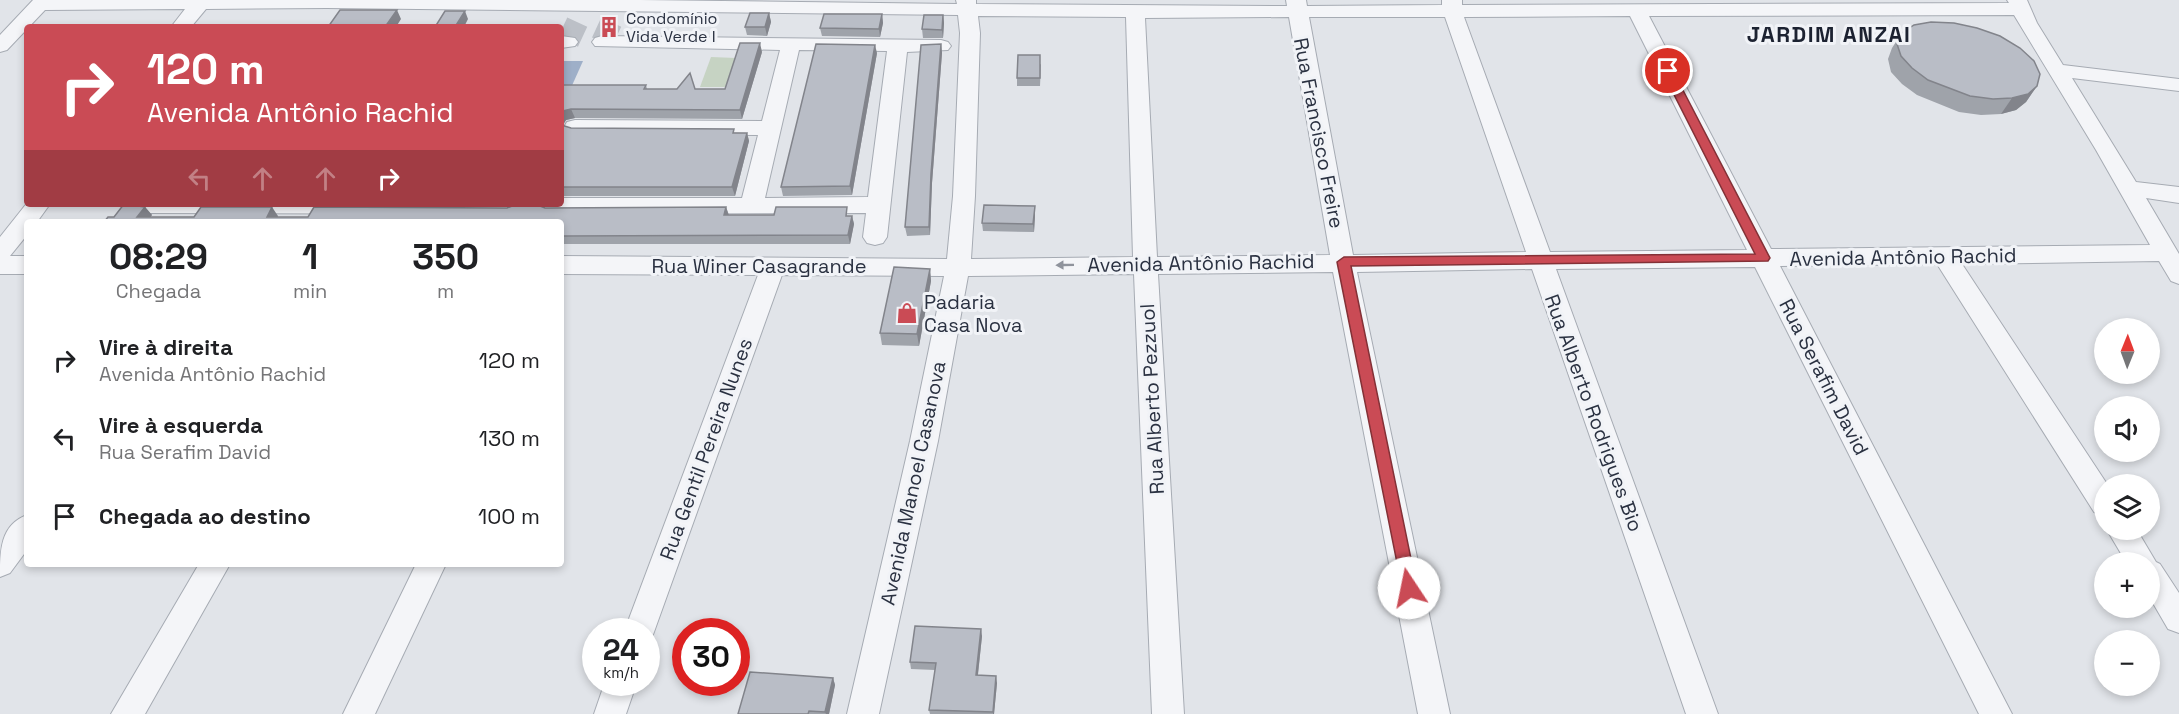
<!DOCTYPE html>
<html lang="pt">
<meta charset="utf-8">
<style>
body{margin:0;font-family:"Space Grotesk",sans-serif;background:#f2f2f2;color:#202124;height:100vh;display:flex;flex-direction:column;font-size:22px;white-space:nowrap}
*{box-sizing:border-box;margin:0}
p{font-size:20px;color:#757577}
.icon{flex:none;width:33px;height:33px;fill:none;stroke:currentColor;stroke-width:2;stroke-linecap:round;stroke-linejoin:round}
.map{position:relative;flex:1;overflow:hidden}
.sheet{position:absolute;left:24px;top:219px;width:540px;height:348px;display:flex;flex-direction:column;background:#fff;border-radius:6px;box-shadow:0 3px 9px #0003}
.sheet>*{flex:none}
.hud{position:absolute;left:24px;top:24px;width:540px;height:183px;border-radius:6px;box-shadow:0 3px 9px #0003;background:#ca4b55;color:#fff;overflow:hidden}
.needle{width:39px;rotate:1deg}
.buttons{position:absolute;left:2094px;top:318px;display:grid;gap:12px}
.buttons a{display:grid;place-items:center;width:66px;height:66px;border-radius:50%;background:#fff;box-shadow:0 3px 9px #0003;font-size:30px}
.speed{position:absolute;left:582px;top:618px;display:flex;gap:12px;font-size:30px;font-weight:700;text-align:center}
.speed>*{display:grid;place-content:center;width:78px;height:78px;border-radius:50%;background:#fff;box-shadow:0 3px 9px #0003;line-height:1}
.speed small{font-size:15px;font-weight:400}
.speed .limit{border:9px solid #d22;background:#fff;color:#111}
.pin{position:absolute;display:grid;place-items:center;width:51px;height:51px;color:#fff;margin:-26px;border:3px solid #fff;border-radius:50%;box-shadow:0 2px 6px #0007}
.me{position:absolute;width:66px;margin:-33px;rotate:349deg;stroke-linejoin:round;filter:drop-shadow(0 0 4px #0008)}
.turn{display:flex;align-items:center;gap:21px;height:126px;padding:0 24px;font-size:27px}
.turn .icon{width:78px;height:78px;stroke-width:2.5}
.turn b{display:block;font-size:42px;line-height:51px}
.lanes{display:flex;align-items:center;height:57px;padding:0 24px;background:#0003;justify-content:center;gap:30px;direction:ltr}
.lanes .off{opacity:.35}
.eta{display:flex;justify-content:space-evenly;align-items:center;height:102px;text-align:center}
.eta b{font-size:36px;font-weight:600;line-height:42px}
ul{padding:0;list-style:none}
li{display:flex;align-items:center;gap:18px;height:78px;padding:0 24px}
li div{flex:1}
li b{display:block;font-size:22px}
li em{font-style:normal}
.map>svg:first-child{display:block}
.green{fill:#c6d3c3}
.water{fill:#9eafc8}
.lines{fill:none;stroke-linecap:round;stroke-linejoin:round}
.minor-tunnel{stroke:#bcc0c7;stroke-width:22;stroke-dasharray:22 10;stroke-linecap:butt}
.minor-casing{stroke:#a6abb3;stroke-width:2}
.minor{fill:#f4f5f8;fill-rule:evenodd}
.wall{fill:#9fa3aa}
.shaded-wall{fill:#82848b}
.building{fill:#b9bdc6;stroke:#82848b;stroke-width:1.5}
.oneway{fill:#8f939c}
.route{fill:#ca4b55;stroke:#833137;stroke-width:1.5}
.labels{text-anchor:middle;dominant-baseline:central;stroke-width:6;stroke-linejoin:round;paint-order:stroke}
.far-poi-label{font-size:16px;fill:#2a3141;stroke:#f1f3f7;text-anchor:start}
.street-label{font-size:20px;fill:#2a3141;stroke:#f1f3f7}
.poi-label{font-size:20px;fill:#2a3141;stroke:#f1f3f7;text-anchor:start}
.far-district-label{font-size:22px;font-weight:bold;letter-spacing:1.5px;fill:#1c2231;stroke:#f1f3f7}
</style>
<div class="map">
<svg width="2179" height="714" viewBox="0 0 2179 714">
<rect width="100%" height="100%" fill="#e1e4e9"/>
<!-- green -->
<path class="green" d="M 711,57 L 736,58 L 726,87 L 700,87 Z"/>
<!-- water -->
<path class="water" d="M 561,61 L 583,61 L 570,90 L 561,90 Z"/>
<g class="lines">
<!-- minor-tunnel -->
<path class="minor-tunnel" d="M 568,42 L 581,14
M 602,42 L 614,16"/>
<defs>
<path id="minor" d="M 33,0 L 640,0 L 957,4 L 956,0 L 976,0 L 976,4 L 1287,6 L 1286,0 L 1306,0 L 1307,6 L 1442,5 L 1442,0 L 1462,0 L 1462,5 L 2009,3 L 2007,0 L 2027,0 L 2037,23 L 2063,65 L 2179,79 L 2179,91 L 2072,78 L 2136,182 L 2179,187 L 2179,203 L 2146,198 L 2179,254 L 2179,284 L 2171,281 L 2159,261 L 1962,264 L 2107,484 L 2104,484 L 2104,516 L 2094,512 L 1937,264 L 1780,266 L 2012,714 L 1979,714 L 1755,267 L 1556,269 L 1718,714 L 1686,714 L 1532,269 L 1357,272 L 1450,714 L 1418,714 L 1333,272 L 1158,274 L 1184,714 L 1152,714 L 1134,274 L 968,276 L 938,441 L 879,714 L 847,714 L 910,441 L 944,276 L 782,275 L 654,632 L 650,642 L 646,643 L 646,632 L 624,632 L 758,275 L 561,274 L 561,256 L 947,259 L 953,196 L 960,33 L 958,15 L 327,8 L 206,9 L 191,27 L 171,27 L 185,9 L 45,10 L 7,50 L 0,52 L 0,35 ZM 2014,15 L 2096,150 L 2150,245 L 1771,249 L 1649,16 ZM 978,16 L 1126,17 L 1133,257 L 971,259 L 975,196 L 980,33 ZM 1630,16 L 1747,250 L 1550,252 L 1464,17 ZM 1289,17 L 1330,255 L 1157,257 L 1145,18 ZM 1309,17 L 1445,17 L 1526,252 L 1353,255 Z
M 561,36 L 575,38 L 578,42 L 575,46 L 561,48 Z
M 602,36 L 941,40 L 948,42 L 951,46 L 948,50 L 907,52 L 887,237 L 883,243 L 875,245 L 867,243 L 863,237 L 866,213 L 549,214 L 541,212 L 539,204 L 561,204 L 561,198 L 742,198 L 758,135 L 575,134 L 567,132 L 564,127 L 567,122 L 575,120 L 762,121 L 780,50 L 595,46 L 592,42 L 595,38 ZM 799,50 L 887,51 L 868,197 L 765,198 Z
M 27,203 L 50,204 L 37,222 L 27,222 L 27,235 L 10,256 L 27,256 L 27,274 L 0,274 L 0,237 Z
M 133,204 L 521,204 L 522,206 L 519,212 L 511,214 L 144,213 L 136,211 Z
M 27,515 L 27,550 L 10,573 L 0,577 C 0,551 0,525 27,515 Z
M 2107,530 L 2137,530 L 2156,562 L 2160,564 L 2179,593 L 2179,633 L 2168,629 L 2150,598 L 2150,562 L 2126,562 Z
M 199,564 L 230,564 L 145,714 L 111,714 Z
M 416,564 L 446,564 L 375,714 L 343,714 Z
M 605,682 L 637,682 L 626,714 L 594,714 Z"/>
</defs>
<!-- minor casing -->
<use href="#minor" class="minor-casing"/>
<!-- minor -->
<use href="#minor" class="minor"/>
</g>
<!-- wall -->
<path class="wall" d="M 769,13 L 771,22 L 767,36 L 747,35 L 745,27 Z
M 882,14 L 883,23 L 880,37 L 822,36 L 820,28 Z
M 943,15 L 944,23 L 943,38 L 923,38 L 922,29 Z
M 1902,33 L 2037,86 L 2026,102 L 2016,110 L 2001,114 L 1981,115 L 1959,112 L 1917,95 L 1902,84 L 1891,72 L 1888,59 L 1892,48 Z
M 941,44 L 942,53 L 932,183 L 930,235 L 907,236 L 905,227 Z
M 762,52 L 742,119 L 575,118 L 566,120 L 563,125 L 571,128 L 747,133 L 749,141 L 735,196 L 561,196 L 561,85 L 646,85 L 647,89 L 725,89 Z
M 877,53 L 852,195 L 783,196 L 781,187 Z
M 1041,64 L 1040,86 L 1017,86 L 1017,78 Z
M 517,204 L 537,204 L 538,205 L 545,208 L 726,207 L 729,215 L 852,216 L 854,224 L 850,244 L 561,244 L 561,222 L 114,217 L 129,205 L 145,207 L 152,215 L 150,217 L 278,216 L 278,217 L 308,217 L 507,208 Z
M 1035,206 L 1035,215 L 1034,232 L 983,231 L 982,223 Z
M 930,269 L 931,281 L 919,346 L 882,345 L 880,333 Z
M 982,636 L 978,675 L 997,683 L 994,714 L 930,714 L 929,710 L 935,670 L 911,669 L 910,662 Z
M 833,678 L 835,685 L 829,714 L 738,714 Z"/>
<!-- shaded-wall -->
<path class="shaded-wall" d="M 397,10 L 401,19 L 396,27 L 385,27 Z
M 465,11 L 468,19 L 464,27 L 455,27 Z
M 769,13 L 771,22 L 767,36 L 765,27 Z
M 882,14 L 883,23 L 880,37 L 879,29 Z
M 943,15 L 944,23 L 943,38 L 942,30 Z
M 760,43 L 762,52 L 742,119 L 740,110 Z
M 941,44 L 942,53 L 932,183 L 930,235 L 929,227 L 931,174 Z
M 875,45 L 877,53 L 852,195 L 850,186 Z
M 2037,86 L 2026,102 L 2016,110 L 2001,114 L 2012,98 Z
M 571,109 L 575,118 L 566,120 L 562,126 L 561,123 L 561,114 L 563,111 Z
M 747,133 L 749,141 L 735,196 L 732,187 Z
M 1035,206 L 1035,215 L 1034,232 L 1033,224 Z
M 145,207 L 152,215 L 147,222 L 137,217 Z
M 272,207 L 278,216 L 274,222 L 267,217 Z
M 726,207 L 729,216 L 724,215 Z
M 852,216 L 854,224 L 850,244 L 848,235 Z
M 930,269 L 931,281 L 919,346 L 917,334 Z
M 981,629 L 982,636 L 977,682 L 976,675 Z
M 996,676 L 997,683 L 994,714 L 993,714 Z
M 833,678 L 835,685 L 829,714 L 826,714 L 825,712 Z"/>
<!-- building -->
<path class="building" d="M 340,10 L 397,10 L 385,27 L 328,27 Z
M 445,11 L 465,11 L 455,27 L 435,27 Z
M 750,13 L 769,13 L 765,27 L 745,27 Z
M 824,14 L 882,14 L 879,29 L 820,28 Z
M 924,15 L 943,15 L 942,30 L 922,29 Z
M 1931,22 L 1954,23 L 1977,28 L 2000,36 L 2020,48 L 2034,61 L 2040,74 L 2037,86 L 2028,94 L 2012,98 L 1993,99 L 1970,96 L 1928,80 L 1912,68 L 1901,56 L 1897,44 L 1902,33 L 1914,25 Z
M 740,43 L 760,43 L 740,110 L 571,109 L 563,111 L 561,114 L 561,85 L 646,85 L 644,89 L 677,89 L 690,73 L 695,89 L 725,89 Z
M 816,44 L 875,45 L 850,186 L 781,187 Z
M 941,44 L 931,174 L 929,227 L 905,227 L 921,45 Z
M 1018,55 L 1040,55 L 1040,78 L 1017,78 Z
M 561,124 L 561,125 L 571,128 L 734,129 L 733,133 L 747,133 L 732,187 L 561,187 Z
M 124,204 L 145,207 L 137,217 L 194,217 L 201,207 L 272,207 L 267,217 L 308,217 L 314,207 L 507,208 L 517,204 L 535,204 L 545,208 L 726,207 L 724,215 L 774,215 L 776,207 L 847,207 L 846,216 L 852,216 L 848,235 L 561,236 L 561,222 L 104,222 L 108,217 L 114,217 Z
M 984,205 L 1035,206 L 1033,224 L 982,223 Z
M 894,267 L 930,269 L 917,334 L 880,333 Z
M 915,626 L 981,629 L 976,675 L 996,676 L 993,712 L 929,710 L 936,663 L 910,662 Z
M 750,672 L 833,678 L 825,712 L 809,711 L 808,714 L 738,714 Z"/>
<!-- one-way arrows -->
<defs><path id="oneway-solid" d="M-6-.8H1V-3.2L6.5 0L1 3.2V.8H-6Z" transform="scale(1.5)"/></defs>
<use class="oneway" href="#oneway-solid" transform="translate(1065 265) rotate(179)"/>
<!-- route -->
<path class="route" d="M 1668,68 L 1673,71 L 1770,258 L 1768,261 L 1351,266 L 1417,588 L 1414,593 L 1409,595 L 1403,593 L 1337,262 L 1344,257 L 1755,254 L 1662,71 Z"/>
<!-- icons -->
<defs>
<symbol id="building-bare" viewBox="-9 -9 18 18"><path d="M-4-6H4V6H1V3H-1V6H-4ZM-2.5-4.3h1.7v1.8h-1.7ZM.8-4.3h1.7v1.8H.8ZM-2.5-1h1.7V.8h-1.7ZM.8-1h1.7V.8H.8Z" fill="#ca4b55" stroke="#f1f3f7" stroke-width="2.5" paint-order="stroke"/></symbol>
<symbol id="shop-bare" viewBox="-9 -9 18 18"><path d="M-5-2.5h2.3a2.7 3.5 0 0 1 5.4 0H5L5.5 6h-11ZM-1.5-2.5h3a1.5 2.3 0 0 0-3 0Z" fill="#ca4b55" stroke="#f1f3f7" stroke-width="2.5" paint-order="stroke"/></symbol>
</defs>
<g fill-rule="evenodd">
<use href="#building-bare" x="594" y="12" width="30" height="30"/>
<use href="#shop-bare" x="892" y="298" width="30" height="30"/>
</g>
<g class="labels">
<!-- far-poi labels -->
<g class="far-poi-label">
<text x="626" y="18">Condomínio<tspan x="626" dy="18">Vida Verde I</tspan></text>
</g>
<!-- street labels -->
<g class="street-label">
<text transform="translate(1319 133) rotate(79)">Rua Francisco Freire</text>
<text transform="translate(1903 257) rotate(-1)">Avenida Antônio Rachid</text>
<text transform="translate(1201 263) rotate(-1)">Avenida Antônio Rachid</text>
<text x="759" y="266">Rua Winer Casagrande</text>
<text transform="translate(1824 377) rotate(63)">Rua Serafim David</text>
<text transform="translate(1152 399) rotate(-93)">Rua Alberto Pezzuol</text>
<text transform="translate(1594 413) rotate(70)">Rua Alberto Rodrigues Bio</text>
<text transform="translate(706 449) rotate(-70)">Rua Gentil Pereira Nunes</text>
<text transform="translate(913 483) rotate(-78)">Avenida Manoel Casanova</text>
</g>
<!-- poi labels -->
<g class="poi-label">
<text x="924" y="302">Padaria<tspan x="924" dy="23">Casa Nova</tspan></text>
</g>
<!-- far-district labels -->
<g class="far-district-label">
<text x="1829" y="34">JARDIM ANZAI</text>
</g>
</g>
</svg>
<div class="buttons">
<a><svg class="needle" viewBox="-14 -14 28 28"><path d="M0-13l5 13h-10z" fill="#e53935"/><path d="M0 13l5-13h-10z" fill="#757577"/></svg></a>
<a><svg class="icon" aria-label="sound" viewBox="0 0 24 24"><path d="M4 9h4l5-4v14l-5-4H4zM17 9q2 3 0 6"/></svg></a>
<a><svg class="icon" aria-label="layers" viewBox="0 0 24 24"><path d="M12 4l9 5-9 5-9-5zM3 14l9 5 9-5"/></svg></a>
<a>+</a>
<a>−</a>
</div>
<div class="speed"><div>24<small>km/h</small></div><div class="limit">30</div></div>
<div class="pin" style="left:1668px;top:71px;background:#d93025"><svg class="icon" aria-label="arrive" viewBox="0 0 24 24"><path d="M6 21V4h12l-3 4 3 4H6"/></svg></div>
<svg class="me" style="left:1409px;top:588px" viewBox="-20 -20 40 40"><circle r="19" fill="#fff"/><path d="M0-13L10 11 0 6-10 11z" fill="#ca4b55"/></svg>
<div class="hud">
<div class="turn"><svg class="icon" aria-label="right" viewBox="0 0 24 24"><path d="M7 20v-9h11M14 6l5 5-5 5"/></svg><div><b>120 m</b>Avenida Antônio Rachid</div></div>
<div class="lanes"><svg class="icon off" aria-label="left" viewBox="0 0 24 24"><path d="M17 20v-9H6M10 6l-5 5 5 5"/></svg><svg class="icon off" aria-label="ahead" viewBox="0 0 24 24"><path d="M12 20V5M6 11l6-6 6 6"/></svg><svg class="icon off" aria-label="ahead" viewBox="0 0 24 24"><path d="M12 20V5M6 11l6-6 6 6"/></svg><svg class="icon" aria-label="right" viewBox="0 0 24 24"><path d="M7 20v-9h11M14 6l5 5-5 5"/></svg></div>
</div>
<section class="sheet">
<div class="eta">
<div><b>08:29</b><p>Chegada</p></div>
<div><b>1</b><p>min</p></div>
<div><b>350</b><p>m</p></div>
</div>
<ul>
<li><svg class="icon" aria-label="right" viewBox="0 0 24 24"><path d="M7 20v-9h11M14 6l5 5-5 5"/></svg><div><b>Vire à direita</b><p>Avenida Antônio Rachid</p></div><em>120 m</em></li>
<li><svg class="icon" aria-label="left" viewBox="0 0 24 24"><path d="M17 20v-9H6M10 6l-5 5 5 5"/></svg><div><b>Vire à esquerda</b><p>Rua Serafim David</p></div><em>130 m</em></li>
<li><svg class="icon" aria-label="arrive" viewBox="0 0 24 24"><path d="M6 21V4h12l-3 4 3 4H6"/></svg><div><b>Chegada ao destino</b></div><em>100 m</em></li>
</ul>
</section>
</div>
